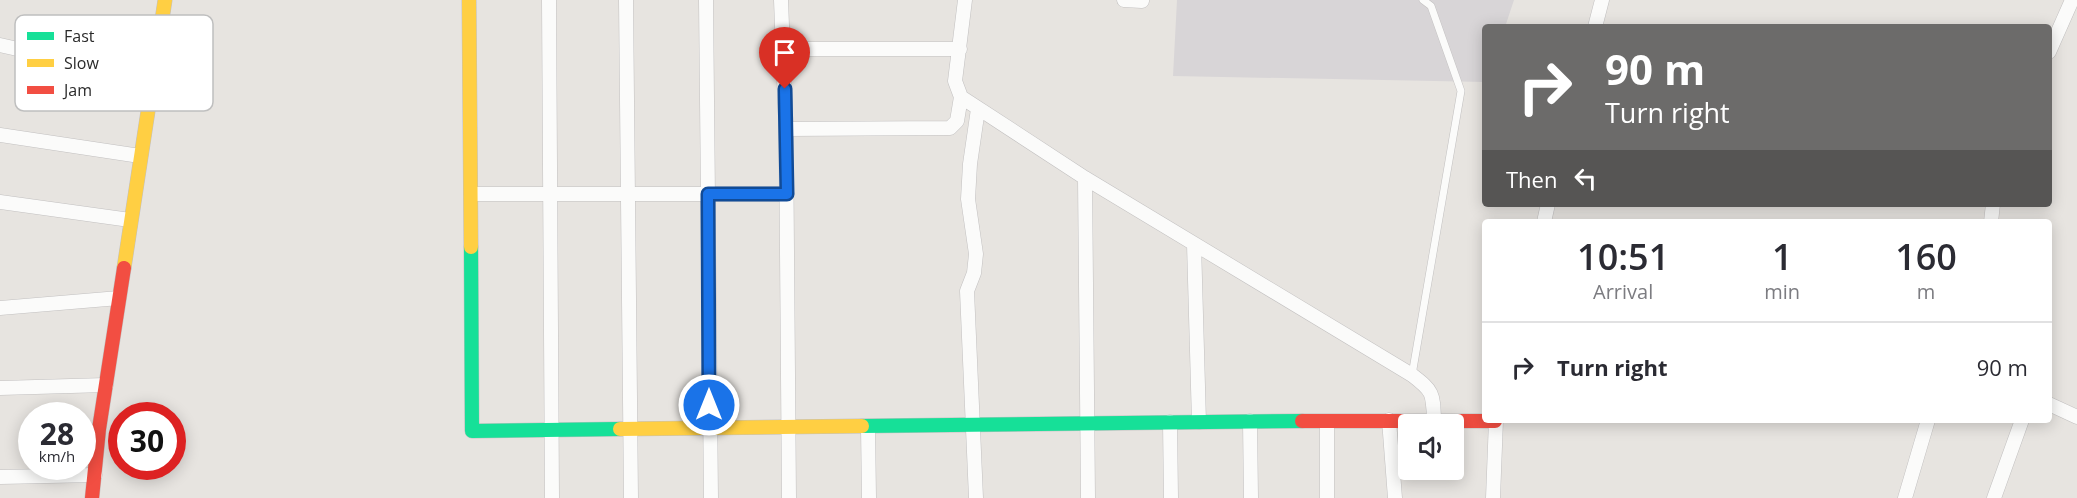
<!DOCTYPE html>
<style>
body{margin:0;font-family:"Open Sans",sans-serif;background:#f7f7f7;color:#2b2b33;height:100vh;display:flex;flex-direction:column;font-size:22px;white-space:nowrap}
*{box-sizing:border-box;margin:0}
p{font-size:20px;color:#7c7c81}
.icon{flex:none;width:33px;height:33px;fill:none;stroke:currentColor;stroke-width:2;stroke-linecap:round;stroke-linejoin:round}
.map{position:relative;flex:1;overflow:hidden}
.side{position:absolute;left:1482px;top:219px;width:570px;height:204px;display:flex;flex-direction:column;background:#fff;border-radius:6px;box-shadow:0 3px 15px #0003}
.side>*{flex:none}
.guide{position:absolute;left:1482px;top:24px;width:570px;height:183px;border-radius:6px;box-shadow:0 3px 15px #0003;background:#6c6b6a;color:#fff;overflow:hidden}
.buttons{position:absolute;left:1398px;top:414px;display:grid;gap:12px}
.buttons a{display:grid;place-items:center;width:66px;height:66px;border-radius:6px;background:#fff;box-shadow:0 3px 15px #0003;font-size:30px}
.speed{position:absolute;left:18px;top:402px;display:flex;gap:12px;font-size:30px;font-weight:700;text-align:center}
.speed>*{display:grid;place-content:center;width:78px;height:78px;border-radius:50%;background:#fff;box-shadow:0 3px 15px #0003;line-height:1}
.speed small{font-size:15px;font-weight:400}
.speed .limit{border:9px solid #d22;background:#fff;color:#111}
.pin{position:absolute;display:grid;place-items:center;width:51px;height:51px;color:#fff;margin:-62px -26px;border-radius:50% 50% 50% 0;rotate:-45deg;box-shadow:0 0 6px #0007}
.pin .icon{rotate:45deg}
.me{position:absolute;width:66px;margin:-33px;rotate:0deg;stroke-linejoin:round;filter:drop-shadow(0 0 4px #0008)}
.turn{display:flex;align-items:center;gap:21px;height:126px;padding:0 24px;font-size:27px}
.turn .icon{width:78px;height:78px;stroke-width:2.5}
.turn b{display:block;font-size:42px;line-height:51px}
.then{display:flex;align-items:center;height:57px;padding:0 24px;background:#0003;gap:12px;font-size:22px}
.eta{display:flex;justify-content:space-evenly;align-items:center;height:102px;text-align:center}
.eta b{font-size:36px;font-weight:600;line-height:42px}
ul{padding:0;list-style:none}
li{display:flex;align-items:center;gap:18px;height:90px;padding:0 24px;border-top:2px solid #e1e1e2}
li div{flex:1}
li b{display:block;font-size:22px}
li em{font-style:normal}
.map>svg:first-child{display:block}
.industrial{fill:#d8d5d7}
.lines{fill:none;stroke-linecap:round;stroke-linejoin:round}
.lane-casing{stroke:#c2c0c0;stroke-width:8}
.street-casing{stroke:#c2c0c0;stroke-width:15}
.fast-casing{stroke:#c2c0c0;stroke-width:15}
.slow-casing{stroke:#c2c0c0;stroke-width:15}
.jam-casing{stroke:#c2c0c0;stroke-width:15}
.lane{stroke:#fbfbfa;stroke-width:7}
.street{stroke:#fbfbfa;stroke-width:14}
.fast{stroke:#16e098;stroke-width:14}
.slow{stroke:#ffcf43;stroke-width:14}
.jam{stroke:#f24e42;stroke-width:14}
.route-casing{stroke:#114b97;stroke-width:15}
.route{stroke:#1a73e8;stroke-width:10}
.key{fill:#fff;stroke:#bfbfbf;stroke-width:1.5}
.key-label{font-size:16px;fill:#2a2a2a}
</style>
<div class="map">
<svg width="2077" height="498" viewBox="0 0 2077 498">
<rect width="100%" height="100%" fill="#e7e4e0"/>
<!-- industrial -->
<path class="industrial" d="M 1177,0 L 1514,0 L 1505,27 L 1485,27 L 1485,82 L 1173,76 Z"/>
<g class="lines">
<defs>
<path id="lane" d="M 1412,375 L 1461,91 L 1431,6 L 1423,0"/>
<path id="street" d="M 549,0 L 552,498
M 626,0 L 631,498
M 706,0 L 711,498
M 781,0 L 786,129 L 789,498
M 965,0 L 955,81 L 961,97 L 1085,178 L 1412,375 C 1433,391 1433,393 1434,419
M 1124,0 L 1142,1
M 1595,27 L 1602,0
M 0,45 L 152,79
M 785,49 L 960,49
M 2049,52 L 2072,0
M 786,129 L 950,128 L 957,121 L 961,97
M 0,135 L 140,156
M 1085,178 L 1088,498
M 471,194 L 787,194
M 0,202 L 130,220
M 1544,222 L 1548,204
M 1991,222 L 1993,204
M 1194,244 L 1199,422
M 0,308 L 119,298
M 0,388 L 106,385
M 2049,404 L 2077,417
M 1389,420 L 1395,498
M 1250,421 L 1251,498
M 1170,422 L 1171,498
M 1327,422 L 1327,498
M 868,427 L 869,498
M 0,477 L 95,475
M 976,498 L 967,291 L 974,273 L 976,254 L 968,199 L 970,164 L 978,109
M 1493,498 L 1496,420
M 1905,498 L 1928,420
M 1994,498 L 2022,420"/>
<path id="fast" d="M 471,247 L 472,431 L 620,429
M 862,426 L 1302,421"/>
<path id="slow" d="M 469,0 L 471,247
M 124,268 L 165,0
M 620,429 L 862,426"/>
<path id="jam" d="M 1302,421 L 1495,421
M 92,498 L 99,429 L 124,268"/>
</defs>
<!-- lane casing -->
<use href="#lane" class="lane-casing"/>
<!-- street casing -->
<use href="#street" class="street-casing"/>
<!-- fast casing -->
<use href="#fast" class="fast-casing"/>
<!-- slow casing -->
<use href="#slow" class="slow-casing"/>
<!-- jam casing -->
<use href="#jam" class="jam-casing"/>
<!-- lane -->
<use href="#lane" class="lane"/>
<!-- street -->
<use href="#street" class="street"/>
<!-- fast -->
<use href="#fast" class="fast"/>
<!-- slow -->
<use href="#slow" class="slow"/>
<!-- jam -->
<use href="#jam" class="jam"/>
</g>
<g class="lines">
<defs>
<path id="route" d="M 709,405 L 708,194 L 787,194 L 785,89"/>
</defs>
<!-- route casing -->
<use href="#route" class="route-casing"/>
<!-- route -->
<use href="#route" class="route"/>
</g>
<!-- legend -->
<rect x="15" y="15" width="198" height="96" rx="9" class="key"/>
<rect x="27" y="32" width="27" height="8" fill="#16e098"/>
<rect x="27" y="59" width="27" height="8" fill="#ffcf43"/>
<rect x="27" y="86" width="27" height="8" fill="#f24e42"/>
<g class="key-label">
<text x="64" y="42">Fast</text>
<text x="64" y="69">Slow</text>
<text x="64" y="96">Jam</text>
</g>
</svg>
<div class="buttons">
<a><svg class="icon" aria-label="sound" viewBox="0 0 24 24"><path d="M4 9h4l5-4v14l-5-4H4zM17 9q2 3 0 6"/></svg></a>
</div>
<div class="speed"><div>28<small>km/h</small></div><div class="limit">30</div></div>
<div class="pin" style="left:785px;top:89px;background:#d93025"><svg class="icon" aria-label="arrive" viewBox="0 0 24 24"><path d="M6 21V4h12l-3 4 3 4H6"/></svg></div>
<svg class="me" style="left:709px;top:405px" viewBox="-20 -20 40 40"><circle r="17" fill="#1a73e8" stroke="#fff" stroke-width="3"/><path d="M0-11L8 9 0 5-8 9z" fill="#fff"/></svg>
<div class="guide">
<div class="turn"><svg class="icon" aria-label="right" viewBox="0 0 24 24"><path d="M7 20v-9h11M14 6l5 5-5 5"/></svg><div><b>90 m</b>Turn right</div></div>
<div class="then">Then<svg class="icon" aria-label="left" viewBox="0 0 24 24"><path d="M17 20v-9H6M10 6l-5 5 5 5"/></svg></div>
</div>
<section class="side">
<div class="eta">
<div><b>10:51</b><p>Arrival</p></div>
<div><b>1</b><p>min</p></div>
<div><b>160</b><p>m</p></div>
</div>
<ul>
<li><svg class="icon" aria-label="right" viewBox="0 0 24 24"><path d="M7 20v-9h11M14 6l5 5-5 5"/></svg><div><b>Turn right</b></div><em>90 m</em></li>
</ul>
</section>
</div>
